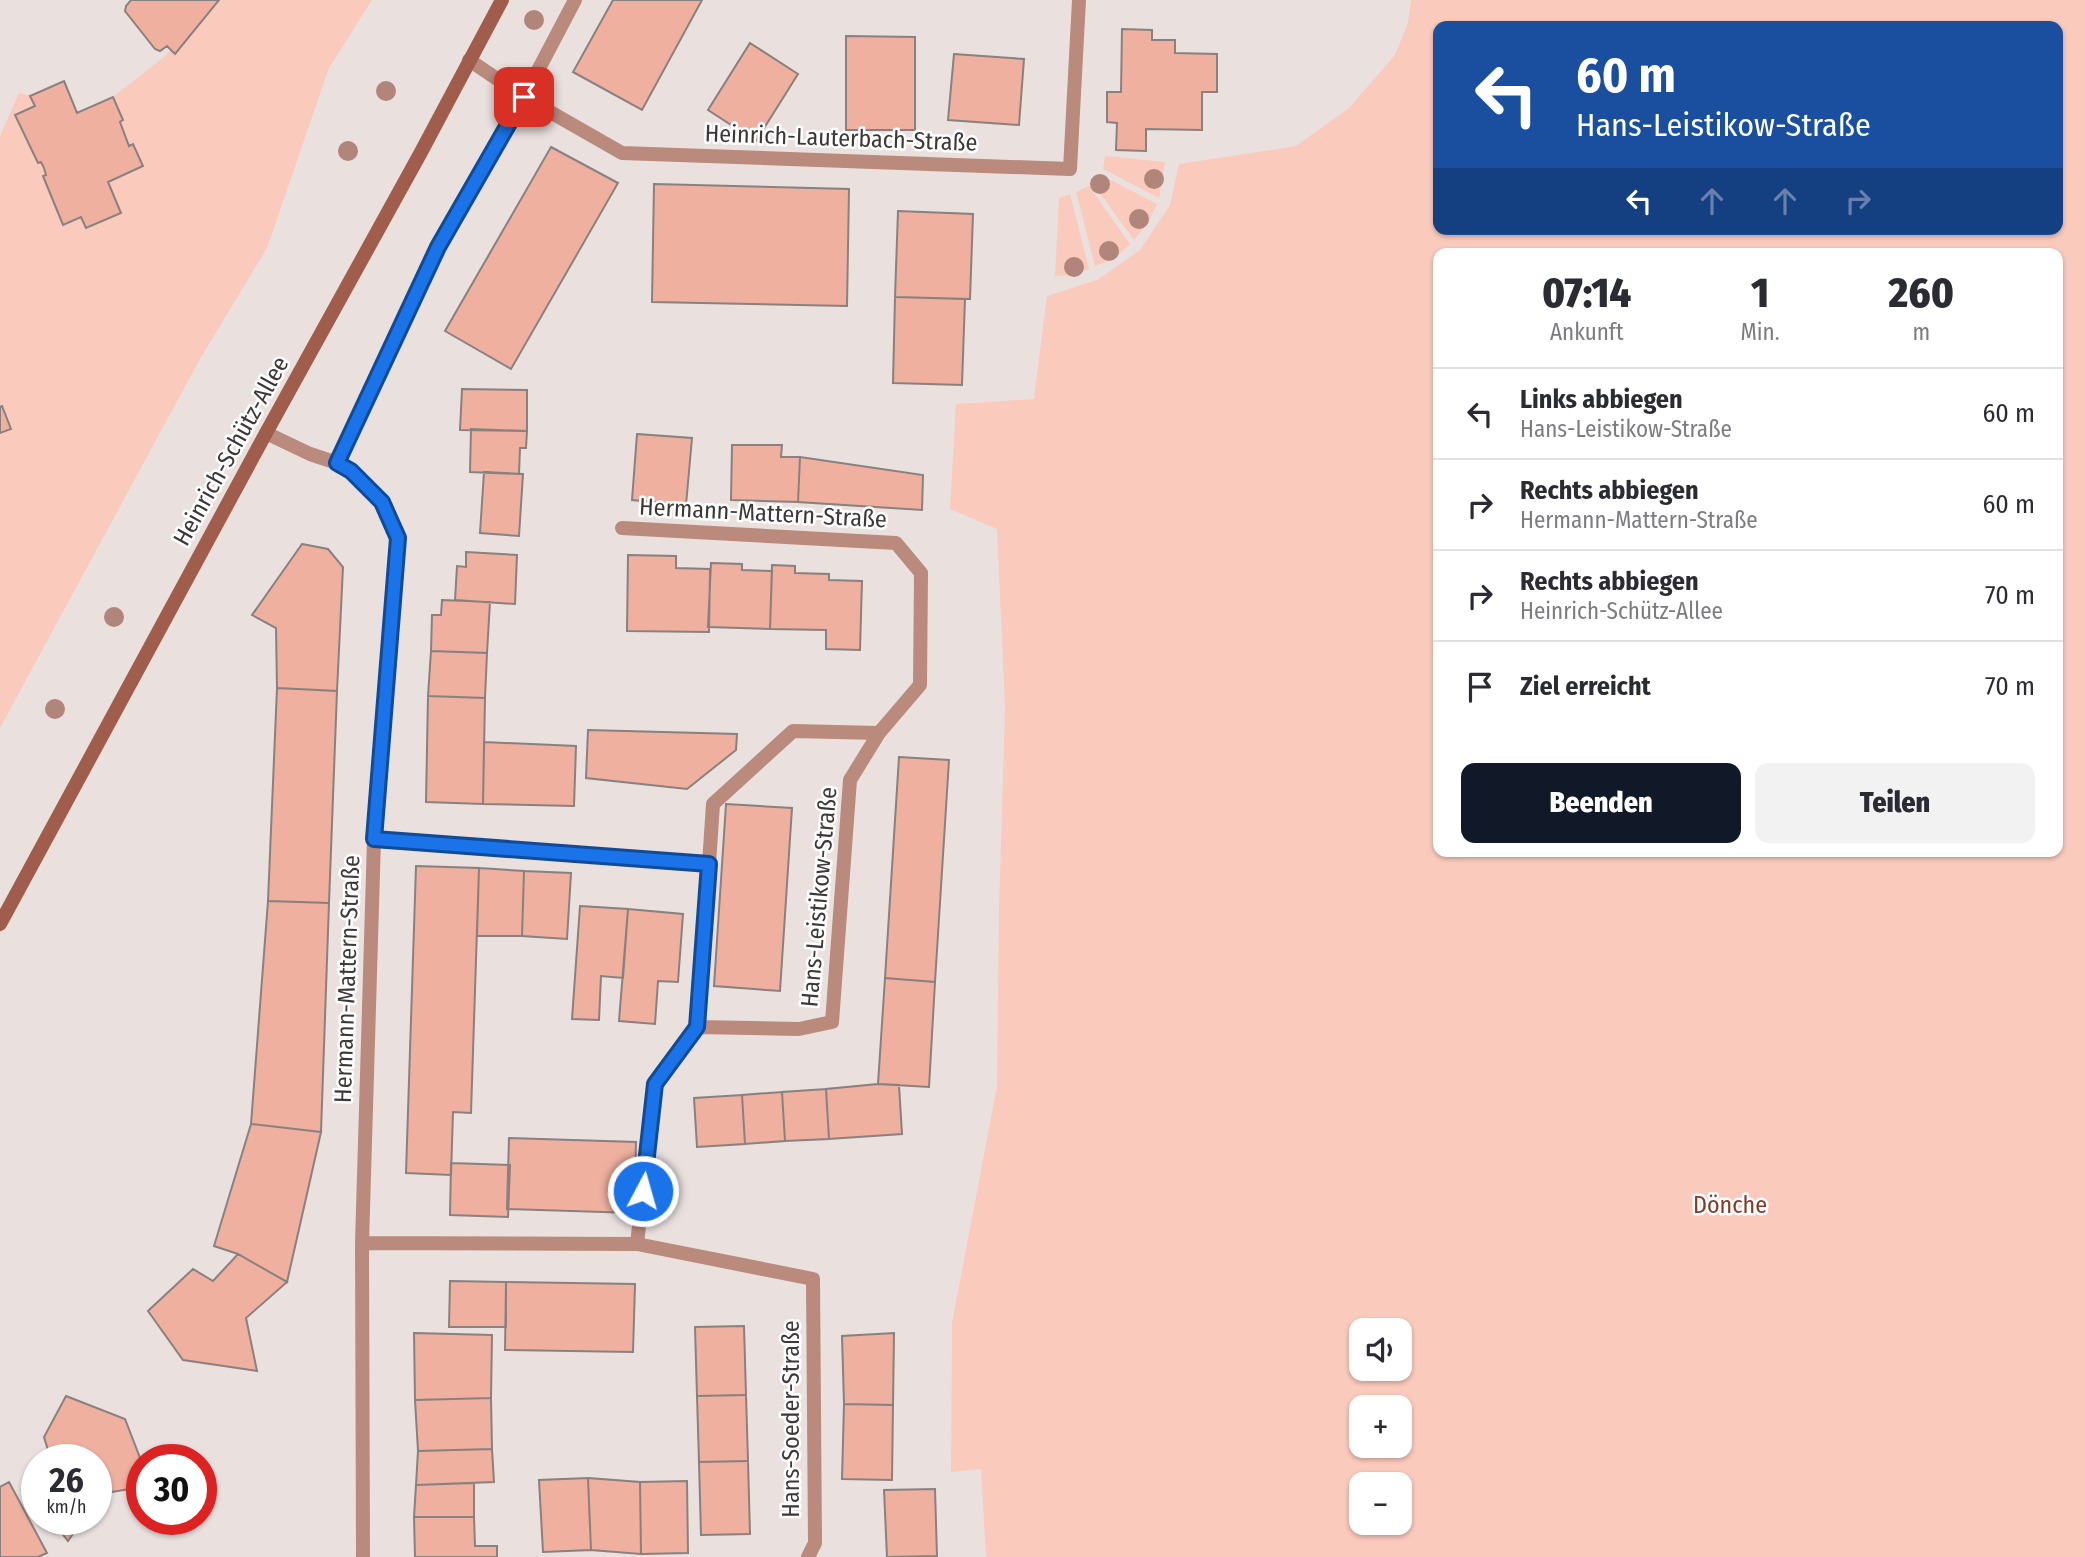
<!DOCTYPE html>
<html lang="de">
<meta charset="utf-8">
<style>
body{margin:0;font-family:"Fira Sans Condensed",sans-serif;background:#f2f2f3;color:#2b2b33;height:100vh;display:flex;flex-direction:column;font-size:26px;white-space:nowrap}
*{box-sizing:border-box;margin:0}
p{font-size:23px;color:#7c7c81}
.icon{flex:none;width:38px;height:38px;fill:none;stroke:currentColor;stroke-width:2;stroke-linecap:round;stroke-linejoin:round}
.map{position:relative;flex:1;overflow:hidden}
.sheet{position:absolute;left:1433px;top:248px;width:630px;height:609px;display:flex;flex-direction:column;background:#fff;border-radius:14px;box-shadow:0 2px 5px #0004}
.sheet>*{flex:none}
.guide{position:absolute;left:1433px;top:21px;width:630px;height:214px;border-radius:14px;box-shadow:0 2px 5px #0004;background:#1a4fa0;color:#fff;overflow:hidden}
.controls{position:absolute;left:1349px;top:1318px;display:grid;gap:14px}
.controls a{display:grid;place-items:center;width:63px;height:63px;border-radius:14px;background:#fff;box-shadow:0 2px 5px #0004;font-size:35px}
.speed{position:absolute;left:21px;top:1444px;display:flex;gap:14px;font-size:35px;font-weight:700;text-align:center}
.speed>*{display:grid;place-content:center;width:91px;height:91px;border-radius:50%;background:#fff;box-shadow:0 2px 5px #0004;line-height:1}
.speed small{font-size:18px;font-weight:400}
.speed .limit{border:10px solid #d22;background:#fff;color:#111}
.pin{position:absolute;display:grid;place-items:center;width:60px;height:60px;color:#fff;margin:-30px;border-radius:14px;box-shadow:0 4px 10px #0006}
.me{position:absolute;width:77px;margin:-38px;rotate:6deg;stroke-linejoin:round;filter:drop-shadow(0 0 5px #0008)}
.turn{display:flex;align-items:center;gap:24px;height:147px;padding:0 28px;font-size:32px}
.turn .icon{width:91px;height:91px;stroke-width:2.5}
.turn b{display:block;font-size:49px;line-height:60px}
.lanes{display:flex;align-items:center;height:66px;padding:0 28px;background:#0003;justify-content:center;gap:35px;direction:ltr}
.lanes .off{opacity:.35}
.eta{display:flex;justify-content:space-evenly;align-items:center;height:119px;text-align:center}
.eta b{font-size:42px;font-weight:800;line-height:49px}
.cta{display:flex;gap:14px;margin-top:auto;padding:14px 28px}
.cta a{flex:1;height:80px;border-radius:14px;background:#111827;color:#fff;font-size:28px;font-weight:800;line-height:80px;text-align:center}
.cta a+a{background:#f2f2f3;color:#2b2b33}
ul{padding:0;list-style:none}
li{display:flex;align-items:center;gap:21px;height:91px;padding:0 28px;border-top:2px solid #e1e1e2}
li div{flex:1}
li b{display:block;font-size:26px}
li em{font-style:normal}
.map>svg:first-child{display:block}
.green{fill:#facabd;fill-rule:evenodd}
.building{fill:#efb0a0;stroke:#88817f;stroke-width:2}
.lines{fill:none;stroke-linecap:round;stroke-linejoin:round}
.minor{stroke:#ba8a7d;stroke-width:14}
.secondary{stroke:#a15d4c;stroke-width:14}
.tree{fill:#b2857a}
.route-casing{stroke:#114b97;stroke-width:18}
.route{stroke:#1a73e8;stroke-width:12}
.labels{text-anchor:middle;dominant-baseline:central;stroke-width:5;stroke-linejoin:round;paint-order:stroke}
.street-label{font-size:24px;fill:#3b3837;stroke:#fff}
.park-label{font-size:24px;fill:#853a28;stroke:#fff}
</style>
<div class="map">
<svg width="2085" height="1557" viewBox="0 0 2085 1557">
<rect width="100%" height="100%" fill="#eae1df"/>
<!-- green -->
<path class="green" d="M 214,0 L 372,0 L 329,68 L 267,248 L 200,359 L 0,728 L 0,433 L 11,428 L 2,407 L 0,407 L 0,136 L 19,93 L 30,96 L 35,106 L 15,115 L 38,163 L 41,162 L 46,175 L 43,176 L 62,225 L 81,217 L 87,228 L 121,213 L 108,182 L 133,144 L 129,146 L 120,122 L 123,120 L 113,97 L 164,57 Z
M 1411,0 L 2085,0 L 2085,1557 L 986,1557 L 981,1469 L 951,1472 L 952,1323 L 997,1086 L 999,910 L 1005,708 L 997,529 L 950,509 L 956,404 L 1034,399 L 1047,296 L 1097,280 L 1140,250 L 1170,205 L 1179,164 L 1296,146 L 1349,108 L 1395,55 L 1408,23 ZM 1438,26 L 2058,26 L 2058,229 L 1438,229 ZM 1438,254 L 2058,254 L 2058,852 L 1438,852 ZM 1362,1330 L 1400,1330 L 1400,1368 L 1362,1368 ZM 1362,1407 L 1400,1407 L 1400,1446 L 1362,1446 ZM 1362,1484 L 1400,1484 L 1400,1522 L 1362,1522 Z
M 1105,156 L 1165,162 L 1159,198 L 1103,169 Z
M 1099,174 L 1157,204 L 1148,223 L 1134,240 L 1093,184 Z
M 1089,186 L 1130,244 L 1114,259 L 1095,266 L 1076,192 Z
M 1070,194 L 1089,269 L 1072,275 L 1055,276 L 1059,198 Z"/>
<!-- building -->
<path class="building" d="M 131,0 L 219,0 L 175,54 L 167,46 L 160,51 L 155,49 L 125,11 L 126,6 Z
M 613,0 L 702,0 L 642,110 L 573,72 Z
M 1122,29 L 1152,30 L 1152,40 L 1175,40 L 1175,53 L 1217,54 L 1217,92 L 1202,92 L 1202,130 L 1146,129 L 1146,151 L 1116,150 L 1117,123 L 1107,122 L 1107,92 L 1121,92 Z
M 846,36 L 915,37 L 915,130 L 846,130 Z
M 750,43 L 798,74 L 756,141 L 708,110 Z
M 954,54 L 1024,59 L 1019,125 L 948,120 Z
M 64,81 L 77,113 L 113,97 L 123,120 L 120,122 L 129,146 L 133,144 L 143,166 L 108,182 L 121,213 L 86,228 L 81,217 L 63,225 L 43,176 L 46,175 L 44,168 L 41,162 L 38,163 L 15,115 L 35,106 L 30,96 Z
M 551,147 L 618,183 L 511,369 L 445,331 Z
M 654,184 L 849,189 L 847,306 L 652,302 Z
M 898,211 L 973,214 L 970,299 L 895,297 Z
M 895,297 L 965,299 L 962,385 L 893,383 Z
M 462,389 L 527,390 L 527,431 L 460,430 Z
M 2,406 L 11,429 L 0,433 L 0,407 Z
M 471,429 L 527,431 L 526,448 L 520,448 L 519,474 L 470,472 Z
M 637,434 L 692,438 L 686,505 L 632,500 Z
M 732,445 L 782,445 L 781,457 L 800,457 L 798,502 L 731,500 Z
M 800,457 L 923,475 L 922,510 L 798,502 Z
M 484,472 L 523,474 L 519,536 L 480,533 Z
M 302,544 L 328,549 L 343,567 L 337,691 L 277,688 L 276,628 L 252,615 Z
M 466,552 L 517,555 L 515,604 L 455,600 L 457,566 L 466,567 Z
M 628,555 L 676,556 L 676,568 L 710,569 L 709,632 L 627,631 Z
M 711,563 L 742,564 L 742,570 L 772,571 L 770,629 L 708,627 Z
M 772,565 L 795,566 L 795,573 L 829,574 L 829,580 L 862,581 L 860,650 L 826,649 L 826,630 L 770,629 Z
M 442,600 L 490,602 L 487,653 L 431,651 L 432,615 L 441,615 Z
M 431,651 L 487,653 L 485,698 L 428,696 Z
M 277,688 L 337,691 L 329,903 L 268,901 Z
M 428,696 L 485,698 L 483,804 L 426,802 Z
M 588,730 L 737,734 L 736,750 L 687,789 L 586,778 Z
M 484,742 L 576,746 L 574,806 L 483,804 Z
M 899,757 L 949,760 L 935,982 L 885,978 Z
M 726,804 L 792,808 L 780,991 L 714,986 Z
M 416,866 L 479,868 L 471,1113 L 453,1112 L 451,1175 L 406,1173 Z
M 479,868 L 524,871 L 522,936 L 477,936 Z
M 524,871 L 571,873 L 567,939 L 522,936 Z
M 268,901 L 329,903 L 321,1132 L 251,1124 Z
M 580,906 L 628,909 L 623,978 L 601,976 L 599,1020 L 572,1019 Z
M 628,909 L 683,914 L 678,982 L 658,981 L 655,1024 L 619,1021 Z
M 885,978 L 935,982 L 929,1087 L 878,1084 Z
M 878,1084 L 899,1085 L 902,1134 L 829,1139 L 826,1089 Z
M 826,1089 L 829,1139 L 785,1141 L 782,1092 Z
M 782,1092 L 785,1141 L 745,1144 L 742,1095 Z
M 742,1095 L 745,1144 L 697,1147 L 694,1098 Z
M 251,1124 L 321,1132 L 287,1282 L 238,1254 L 214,1246 Z
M 509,1138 L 636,1142 L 634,1213 L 507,1209 Z
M 451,1163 L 510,1165 L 508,1217 L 450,1215 Z
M 238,1254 L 287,1282 L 246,1318 L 257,1371 L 183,1360 L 148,1311 L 193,1269 L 213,1281 Z
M 450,1281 L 506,1282 L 506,1327 L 449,1327 Z
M 506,1282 L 635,1284 L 633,1352 L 505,1350 Z
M 744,1326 L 746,1395 L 697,1396 L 695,1327 Z
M 414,1333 L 492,1335 L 491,1398 L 415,1400 Z
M 894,1333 L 893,1405 L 844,1404 L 842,1336 Z
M 746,1395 L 748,1461 L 699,1462 L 697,1396 Z
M 66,1396 L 125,1419 L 142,1463 L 142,1487 L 100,1494 L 96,1499 L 96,1460 L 51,1460 L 44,1437 Z
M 491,1398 L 492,1449 L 418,1451 L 415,1400 Z
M 844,1404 L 893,1405 L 892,1480 L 842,1479 Z
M 492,1449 L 494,1482 L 416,1485 L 418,1451 Z
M 748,1461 L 750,1534 L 701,1535 L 699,1462 Z
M 588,1478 L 640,1482 L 641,1554 L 591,1550 Z
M 588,1478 L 591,1550 L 543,1552 L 539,1480 Z
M 687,1481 L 688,1553 L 641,1554 L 640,1482 Z
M 9,1482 L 47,1553 L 38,1557 L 0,1557 L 0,1487 Z
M 474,1483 L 474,1517 L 414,1517 L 416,1485 Z
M 935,1489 L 937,1556 L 887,1557 L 884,1490 Z
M 414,1517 L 474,1517 L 475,1546 L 497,1546 L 497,1557 L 415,1557 Z
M 51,1519 L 83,1519 L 68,1541 Z"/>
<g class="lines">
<!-- minor -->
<path class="minor" d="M 469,60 L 524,97 L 622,153 L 1070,169 L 1079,0
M 266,433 L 310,454 L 337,463 L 351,471 L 382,502 L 398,538 L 374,839 L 362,1243 L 363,1557
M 337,463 L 437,247 L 524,97 L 575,0
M 622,528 L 896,543 L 921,573 L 920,685 L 879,733
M 374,839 L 709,864 L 713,804 L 793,731 L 879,733 L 850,780 L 832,1022 L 799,1029 L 697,1027
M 362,1243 L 637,1244 L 813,1279 L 815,1543 L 808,1557
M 637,1244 L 655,1084 L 697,1027 L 709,864"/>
<!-- secondary -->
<path class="secondary" d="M 0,924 L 266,433 L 420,154 L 502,0"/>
</g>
<!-- trees -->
<g class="tree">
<circle cx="534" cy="20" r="10"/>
<circle cx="386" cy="91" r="10"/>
<circle cx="348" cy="151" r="10"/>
<circle cx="1154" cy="179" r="10"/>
<circle cx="1100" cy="184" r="10"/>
<circle cx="1139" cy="219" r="10"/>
<circle cx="1109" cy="251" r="10"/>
<circle cx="1074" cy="267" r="10"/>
<circle cx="114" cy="617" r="10"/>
<circle cx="55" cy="709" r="10"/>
</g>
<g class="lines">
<defs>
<path id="route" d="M 524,97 L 438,247 L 337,463 L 351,471 L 382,502 L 398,538 L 374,839 L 709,864 L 697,1027 L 655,1084 L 643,1191"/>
</defs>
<!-- route casing -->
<use href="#route" class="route-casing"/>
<!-- route -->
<use href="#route" class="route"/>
</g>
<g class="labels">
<!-- street labels -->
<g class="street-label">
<text transform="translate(841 138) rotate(2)">Heinrich-Lauterbach-Straße</text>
<text transform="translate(231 451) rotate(-61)">Heinrich-Schütz-Allee</text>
<text transform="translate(763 513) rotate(3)">Hermann-Mattern-Straße</text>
<text transform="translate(819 897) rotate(-85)">Hans-Leistikow-Straße</text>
<text transform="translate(347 979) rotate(-88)">Hermann-Mattern-Straße</text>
<text transform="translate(791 1419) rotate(-90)">Hans-Soeder-Straße</text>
</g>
<!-- park labels -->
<g class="park-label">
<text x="1730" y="1205">Dönche</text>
</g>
</g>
</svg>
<div class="controls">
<a><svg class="icon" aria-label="sound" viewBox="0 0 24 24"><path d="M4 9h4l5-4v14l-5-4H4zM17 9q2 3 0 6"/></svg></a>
<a>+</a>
<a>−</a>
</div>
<div class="speed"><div>26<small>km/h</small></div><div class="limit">30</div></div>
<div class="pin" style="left:524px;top:97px;background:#d93025"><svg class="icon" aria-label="arrive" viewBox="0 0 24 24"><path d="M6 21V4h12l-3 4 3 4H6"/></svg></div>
<svg class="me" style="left:643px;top:1191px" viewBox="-20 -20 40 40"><circle r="17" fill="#1a73e8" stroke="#fff" stroke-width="3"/><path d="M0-11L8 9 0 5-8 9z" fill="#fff"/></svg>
<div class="guide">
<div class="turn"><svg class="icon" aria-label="left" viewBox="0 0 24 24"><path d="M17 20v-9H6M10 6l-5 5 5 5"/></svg><div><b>60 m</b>Hans-Leistikow-Straße</div></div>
<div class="lanes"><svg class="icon" aria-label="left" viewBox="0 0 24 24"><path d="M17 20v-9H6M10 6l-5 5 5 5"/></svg><svg class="icon off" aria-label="ahead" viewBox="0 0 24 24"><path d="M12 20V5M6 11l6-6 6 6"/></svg><svg class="icon off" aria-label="ahead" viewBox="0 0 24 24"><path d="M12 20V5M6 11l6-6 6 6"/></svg><svg class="icon off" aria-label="right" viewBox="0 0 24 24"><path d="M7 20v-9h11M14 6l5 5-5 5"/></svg></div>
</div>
<section class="sheet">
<div class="eta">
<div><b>07:14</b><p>Ankunft</p></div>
<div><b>1</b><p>Min.</p></div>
<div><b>260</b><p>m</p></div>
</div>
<ul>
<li><svg class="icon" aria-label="left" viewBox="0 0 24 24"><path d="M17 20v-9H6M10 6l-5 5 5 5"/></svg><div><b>Links abbiegen</b><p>Hans-Leistikow-Straße</p></div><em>60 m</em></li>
<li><svg class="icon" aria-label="right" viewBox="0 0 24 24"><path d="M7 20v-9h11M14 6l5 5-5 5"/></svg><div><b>Rechts abbiegen</b><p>Hermann-Mattern-Straße</p></div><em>60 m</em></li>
<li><svg class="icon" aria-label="right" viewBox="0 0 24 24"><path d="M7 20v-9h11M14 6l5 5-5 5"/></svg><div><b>Rechts abbiegen</b><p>Heinrich-Schütz-Allee</p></div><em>70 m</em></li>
<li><svg class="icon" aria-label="arrive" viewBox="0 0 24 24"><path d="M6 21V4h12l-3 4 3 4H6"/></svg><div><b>Ziel erreicht</b></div><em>70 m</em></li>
</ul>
<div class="cta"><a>Beenden</a><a>Teilen</a></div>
</section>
</div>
